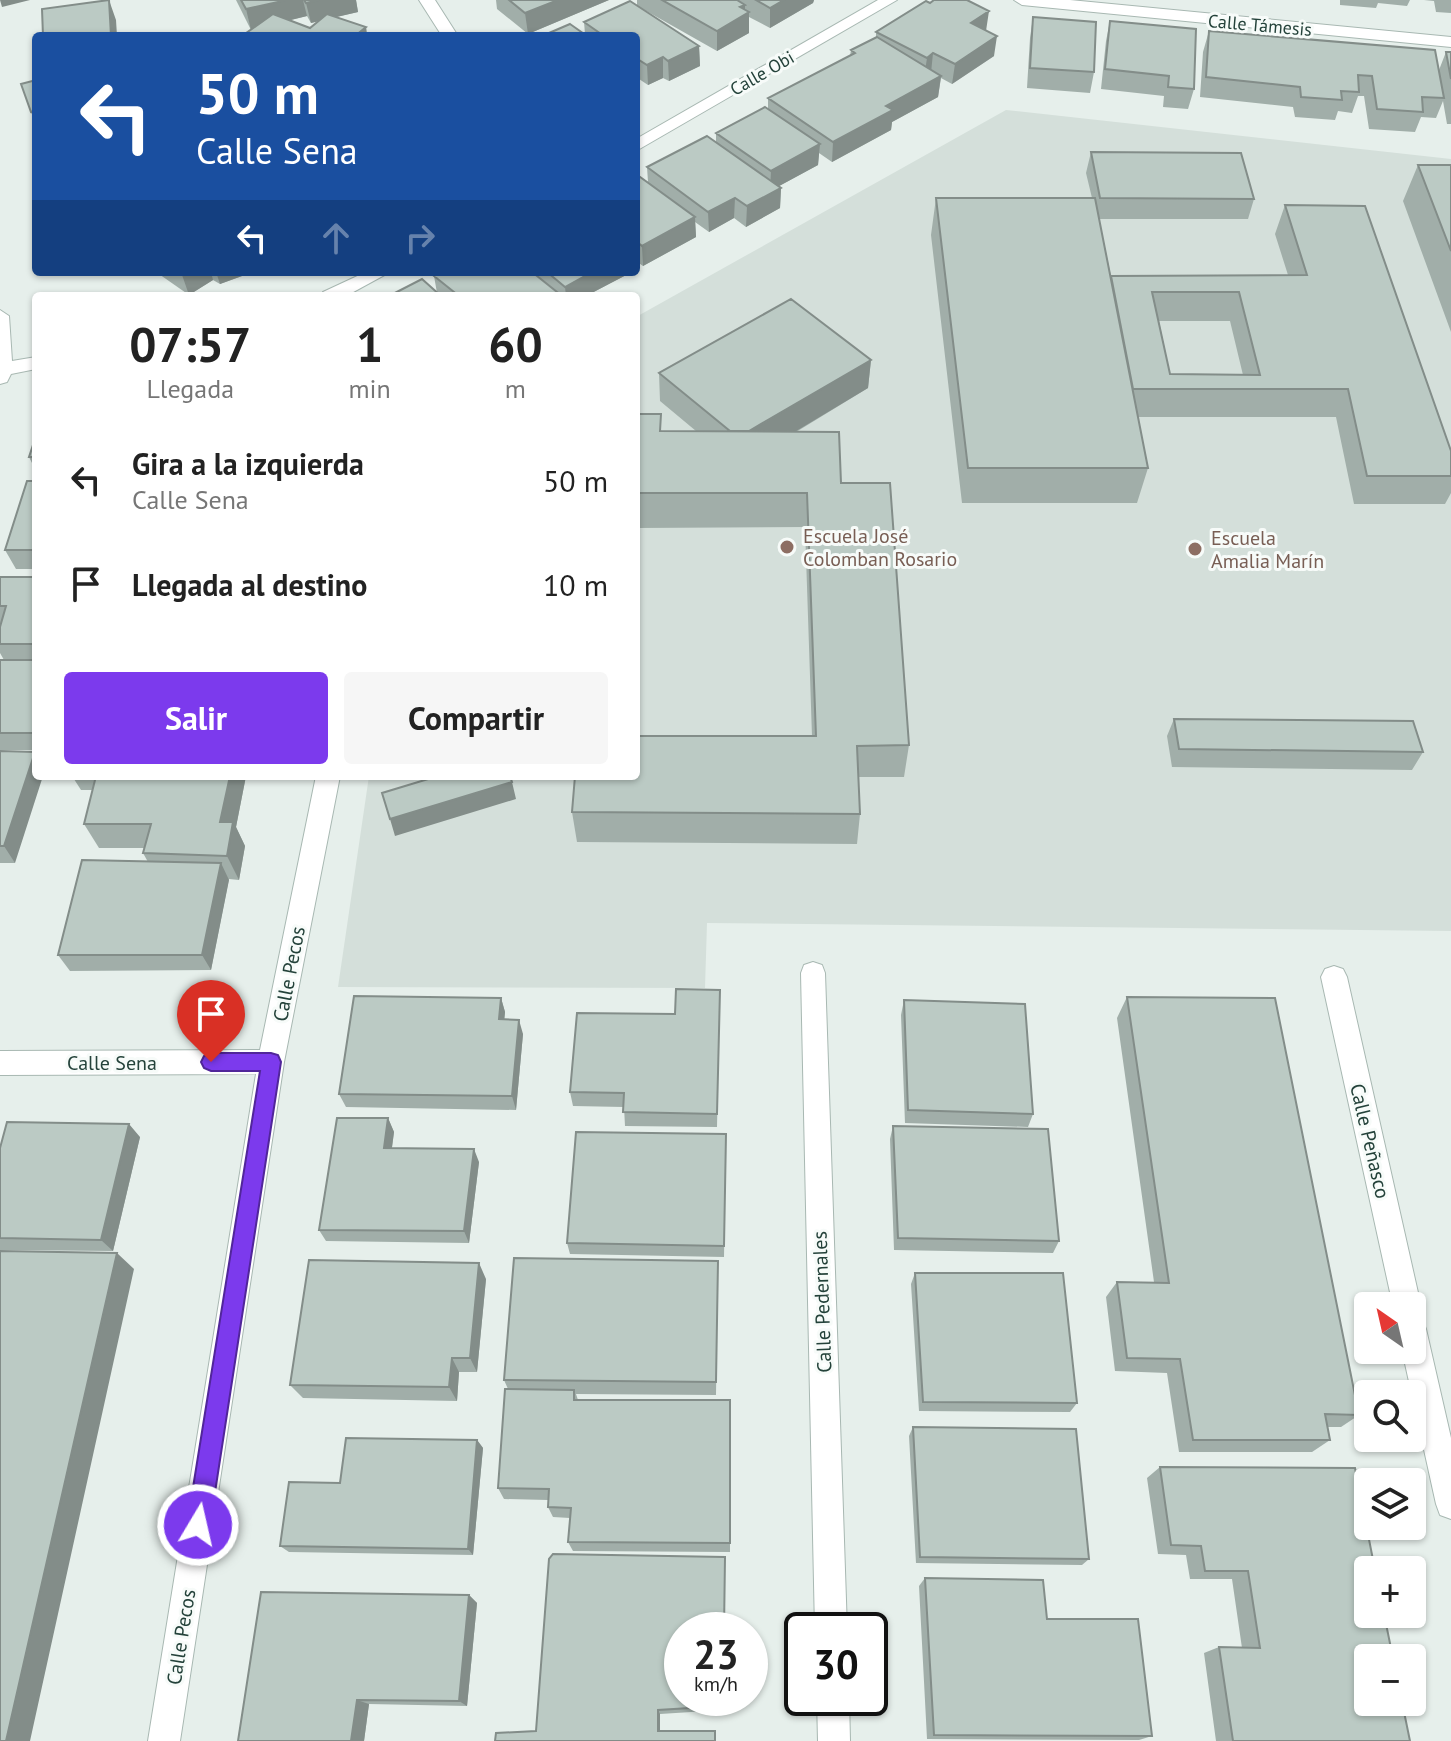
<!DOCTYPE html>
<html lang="es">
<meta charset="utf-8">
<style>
body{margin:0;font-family:"PT Sans",sans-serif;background:#f6f6f6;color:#222;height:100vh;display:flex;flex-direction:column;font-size:30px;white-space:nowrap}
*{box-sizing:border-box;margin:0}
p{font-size:26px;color:#767676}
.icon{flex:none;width:44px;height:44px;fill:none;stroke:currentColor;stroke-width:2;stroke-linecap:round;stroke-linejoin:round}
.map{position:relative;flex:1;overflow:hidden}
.drawer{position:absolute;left:32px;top:292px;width:608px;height:488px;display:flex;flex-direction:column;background:#fff;border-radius:8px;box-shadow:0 2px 6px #0004}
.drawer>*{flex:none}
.hud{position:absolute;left:32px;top:32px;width:608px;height:244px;border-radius:8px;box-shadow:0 2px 6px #0004;background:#1a4fa0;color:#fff;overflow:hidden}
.needle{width:52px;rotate:326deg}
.tools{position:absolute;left:1354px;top:1292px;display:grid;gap:16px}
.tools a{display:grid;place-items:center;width:72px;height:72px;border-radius:8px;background:#fff;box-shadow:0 2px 6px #0004;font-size:40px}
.speed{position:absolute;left:664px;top:1612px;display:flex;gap:16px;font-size:40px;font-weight:700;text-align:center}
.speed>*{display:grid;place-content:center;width:104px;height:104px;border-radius:50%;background:#fff;box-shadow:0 2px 6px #0004;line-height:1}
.speed small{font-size:20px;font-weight:400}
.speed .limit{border:4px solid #111;border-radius:12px;background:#fff;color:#111}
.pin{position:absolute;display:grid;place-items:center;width:68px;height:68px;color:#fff;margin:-82px -34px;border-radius:50% 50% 50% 0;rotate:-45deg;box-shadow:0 0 8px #0007}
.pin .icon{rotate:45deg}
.me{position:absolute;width:88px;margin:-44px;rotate:9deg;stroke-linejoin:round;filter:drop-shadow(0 0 6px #0008)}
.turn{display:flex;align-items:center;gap:28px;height:168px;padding:0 32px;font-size:36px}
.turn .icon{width:104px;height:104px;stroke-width:2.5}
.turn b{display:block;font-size:56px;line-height:68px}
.lanes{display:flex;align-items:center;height:76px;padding:0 32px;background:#0003;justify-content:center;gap:40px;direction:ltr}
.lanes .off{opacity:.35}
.eta{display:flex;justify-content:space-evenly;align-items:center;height:136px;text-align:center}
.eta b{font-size:48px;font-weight:600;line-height:56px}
.cta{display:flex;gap:16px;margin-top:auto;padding:16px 32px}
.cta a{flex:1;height:92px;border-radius:8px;background:#7c3aed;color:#fff;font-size:32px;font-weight:600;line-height:92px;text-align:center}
.cta a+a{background:#f6f6f6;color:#222}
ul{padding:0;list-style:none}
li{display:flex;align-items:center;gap:24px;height:104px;padding:0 32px}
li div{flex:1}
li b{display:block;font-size:30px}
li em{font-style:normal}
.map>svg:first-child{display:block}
.built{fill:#d4dfda}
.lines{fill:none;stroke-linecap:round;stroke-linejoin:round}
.minor-casing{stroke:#a8b8b2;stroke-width:2}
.minor{fill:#fff;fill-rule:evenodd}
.wall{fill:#a1aea9;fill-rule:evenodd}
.shaded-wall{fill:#838d89}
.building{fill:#bbcac4;stroke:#838d89;stroke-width:2;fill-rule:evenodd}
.route{fill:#7c3aed;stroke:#51269a;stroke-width:2}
.education-dot{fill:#8d6e63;stroke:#f7fbf9;stroke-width:3}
.labels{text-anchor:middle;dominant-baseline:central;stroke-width:6;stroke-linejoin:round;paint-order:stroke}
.far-street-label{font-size:18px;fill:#24423a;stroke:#f7fbf9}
.education-label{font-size:20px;fill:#785e54;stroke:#f7fbf9;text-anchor:start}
.street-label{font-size:20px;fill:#24423a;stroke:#f7fbf9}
</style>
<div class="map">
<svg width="1451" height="1741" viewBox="0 0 1451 1741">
<rect width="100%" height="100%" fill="#e6efeb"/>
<!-- built -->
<path class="built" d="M 1006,110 L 1451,159 L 1451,931 L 707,923 L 705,988 L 338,987 L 369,776 L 636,776 L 636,317 Z"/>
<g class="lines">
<defs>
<path id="minor" d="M 419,0 L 435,0 L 458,36 L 442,36 Z
M 878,0 L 897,0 L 636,151 L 636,139 Z
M 1014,0 L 1070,0 L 1451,37 L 1451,47 L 1022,5 Z
M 366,272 L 390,272 L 346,296 L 321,296 L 323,292 Z
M 0,310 L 9,316 L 12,361 L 36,357 L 36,369 L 11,374 L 7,382 L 0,384 Z
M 316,776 L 340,776 L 284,1062 L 180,1741 L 148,1741 L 256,1074 L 0,1075 L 0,1051 L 260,1050 Z
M 813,962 L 822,965 L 825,973 L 847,1630 L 815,1630 L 801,973 L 804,965 Z
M 1334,966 L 1343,969 L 1347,977 L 1421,1306 L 1416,1316 L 1422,1319 L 1426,1329 L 1451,1438 L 1451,1519 L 1440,1515 L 1436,1504 L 1402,1350 L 1412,1350 L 1412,1306 L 1393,1306 L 1321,977 L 1325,969 Z
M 817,1698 L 849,1698 L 850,1741 L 818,1741 Z"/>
</defs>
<!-- minor casing -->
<use href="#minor" class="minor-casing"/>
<!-- minor -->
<use href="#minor" class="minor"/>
</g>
<!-- wall -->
<path class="wall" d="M 236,0 L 356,0 L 358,12 L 336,17 L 366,27 L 367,36 L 242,36 L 251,30 ZM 307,16 L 311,23 L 318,21 L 310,28 L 290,20 Z
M 496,0 L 609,0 L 528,34 L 497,9 Z
M 637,0 L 814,0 L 813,3 L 770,28 L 749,17 L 749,33 L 717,51 L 641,8 L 699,46 L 700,66 L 669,81 L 663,78 L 648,85 L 636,77 L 636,92 L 636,36 L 542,36 L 585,34 L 584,22 L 637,5 Z
M 1340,0 L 1410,0 L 1407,6 L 1378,3 L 1376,8 L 1340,5 Z
M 1424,0 L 1451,0 L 1451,13 L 1436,12 L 1434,1 Z
M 1033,17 L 1094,72 L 1090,93 L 1027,88 L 1030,38 Z
M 1110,21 L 1194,89 L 1188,109 L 1163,107 L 1164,96 L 1101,89 L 1106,41 Z
M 986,30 L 994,56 L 952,84 L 941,78 L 938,97 L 892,122 L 891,130 L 832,162 L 819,153 L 818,165 L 779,186 L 781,188 L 780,208 L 746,227 L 734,218 L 709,232 L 695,222 L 696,237 L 643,266 L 636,261 L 636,174 L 648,182 L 647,167 L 716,143 L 716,133 L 768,109 L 768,98 L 850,56 L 851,50 L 876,38 L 876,32 Z
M 1209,31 L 1439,70 L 1446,52 L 1451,52 L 1451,124 L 1447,124 L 1443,101 L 1436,118 L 1421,117 L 1415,132 L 1369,129 L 1364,96 L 1358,96 L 1352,113 L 1338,111 L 1335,120 L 1295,117 L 1293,107 L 1200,97 L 1203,52 Z
M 1091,152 L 1254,199 L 1248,219 L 1099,219 L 1111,276 L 1288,275 L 1275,234 L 1285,205 L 1451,451 L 1451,493 L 1445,504 L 1354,504 L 1336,417 L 1138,417 L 1148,468 L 1137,503 L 962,503 L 931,235 L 936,198 L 1092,198 L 1086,173 ZM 1159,321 L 1230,321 L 1243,375 L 1170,374 Z
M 1418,165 L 1451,165 L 1451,332 L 1403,201 Z
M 156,272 L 253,272 L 220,284 L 213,280 L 189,295 Z
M 442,272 L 630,272 L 630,273 L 586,296 L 389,296 L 437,293 L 434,276 Z
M 871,360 L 868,388 L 796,432 L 841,483 L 909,745 L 904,777 L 858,777 L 860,814 L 857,844 L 577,842 L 572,812 L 575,778 L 525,778 L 525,776 L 636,776 L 812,736 L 805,527 L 636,528 L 636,414 L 662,431 L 696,431 L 660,401 L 659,373 Z
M 36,436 L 36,471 L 29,457 Z
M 36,481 L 36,569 L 16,569 L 5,550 Z
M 0,577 L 36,577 L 36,750 L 0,750 L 0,660 L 4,660 L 0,653 Z
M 1174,719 L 1423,752 L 1412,770 L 1172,767 L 1167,736 Z
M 0,751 L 15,863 L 0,863 Z
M 72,776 L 246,776 L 236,827 L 245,846 L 239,880 L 229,879 L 211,970 L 70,971 L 58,955 L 148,862 L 143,853 L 144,848 L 99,848 L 84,824 L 93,790 L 81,790 Z
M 720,990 L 717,1127 L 625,1126 L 624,1107 L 573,1106 L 570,1092 L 675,1014 Z
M 1127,997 L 1359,1415 L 1341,1427 L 1327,1427 L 1330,1440 L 1312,1452 L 1179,1452 L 1167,1373 L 1115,1371 L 1106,1297 L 1117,1282 L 1154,1282 L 1117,1018 Z
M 501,998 L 505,1012 L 504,1020 L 523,1034 L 516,1110 L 346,1107 L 339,1094 Z
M 904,1000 L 1033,1114 L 1028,1127 L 905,1123 L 901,1015 Z
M 388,1118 L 394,1132 L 392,1148 L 479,1162 L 469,1243 L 326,1241 L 319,1230 Z
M 893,1126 L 1059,1241 L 1053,1253 L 894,1250 L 890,1139 Z
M 726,1134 L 724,1257 L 570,1254 L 567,1243 Z
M 140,1137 L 113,1251 L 0,1250 L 0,1148 Z
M 718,1261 L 716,1395 L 576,1394 L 578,1400 L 730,1400 L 730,1552 L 573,1551 L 568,1542 L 570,1518 L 553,1517 L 548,1507 L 548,1500 L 504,1499 L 498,1488 L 508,1389 L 504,1380 Z
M 915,1273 L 1077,1403 L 1070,1412 L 919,1411 L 911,1284 Z
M 486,1279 L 477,1372 L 459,1372 L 457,1401 L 303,1398 L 290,1385 Z
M 913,1427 L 1089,1559 L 1082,1565 L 916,1563 L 909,1436 Z
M 477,1440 L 483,1448 L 473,1555 L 289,1552 L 280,1546 L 340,1483 Z
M 1160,1467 L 1410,1741 L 1216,1741 L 1204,1653 L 1219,1647 L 1242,1648 L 1232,1579 L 1190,1579 L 1186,1555 L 1158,1554 L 1147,1478 Z
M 925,1578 L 1047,1619 L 1152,1736 L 1139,1740 L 927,1739 L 919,1586 Z
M 469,1595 L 477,1603 L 467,1706 L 369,1704 L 364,1741 L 238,1741 Z
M 723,1698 L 723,1710 L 660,1714 L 660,1731 L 536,1731 Z"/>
<!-- shaded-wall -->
<path class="shaded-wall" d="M 0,0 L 30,0 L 2,7 Z
M 109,0 L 116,20 L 117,36 L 111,36 Z
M 287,0 L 303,0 L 307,16 L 251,30 L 246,9 Z
M 319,0 L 356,0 L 358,12 L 311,23 L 306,3 Z
M 558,0 L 609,0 L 528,34 L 525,13 Z
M 784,0 L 814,0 L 813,3 L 770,28 L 770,8 Z
M 745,5 L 745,15 L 749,12 L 749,33 L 717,51 L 717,31 L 740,7 Z
M 989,11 L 986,31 L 971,23 Z
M 366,27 L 367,36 L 355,36 Z
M 997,36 L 994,56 L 952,84 L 955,64 Z
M 699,46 L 700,66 L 669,81 L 668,61 Z
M 933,53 L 931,73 L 924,78 L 927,58 Z
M 663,57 L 663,78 L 648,85 L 647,65 Z
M 941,76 L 938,97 L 892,122 L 891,130 L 832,162 L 833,142 L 886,106 Z
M 36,111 L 36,124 L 31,112 Z
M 820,144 L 818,165 L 770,191 L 771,171 Z
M 781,188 L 780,208 L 746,227 L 747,206 Z
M 735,198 L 734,218 L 709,232 L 708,212 Z
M 695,217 L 696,237 L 643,266 L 642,246 Z
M 181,272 L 211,272 L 213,280 L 189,295 Z
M 216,272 L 253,272 L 220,284 Z
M 592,272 L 630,272 L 630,273 L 586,296 L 566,296 L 565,287 Z
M 871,360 L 868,388 L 738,466 L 738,438 Z
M 35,752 L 36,754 L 36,776 L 43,776 L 15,863 L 4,846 Z
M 230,776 L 246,776 L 236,827 L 245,846 L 239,880 L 227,856 L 220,822 Z
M 512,782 L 516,799 L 395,836 L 390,819 Z
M 221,863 L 229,880 L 211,970 L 202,955 Z
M 501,998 L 505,1012 L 503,1034 L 499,1019 Z
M 519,1020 L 523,1034 L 516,1110 L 512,1096 Z
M 388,1118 L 394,1132 L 390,1161 L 384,1148 Z
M 129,1124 L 140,1137 L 113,1251 L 101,1240 Z
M 474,1149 L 479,1162 L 469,1243 L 464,1231 Z
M 117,1253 L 134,1269 L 30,1741 L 6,1741 Z
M 479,1263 L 486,1279 L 477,1372 L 470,1358 Z
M 452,1358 L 459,1372 L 457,1401 L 449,1387 Z
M 477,1440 L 483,1448 L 473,1555 L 468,1549 Z
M 469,1595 L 477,1603 L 467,1706 L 459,1701 Z
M 357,1700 L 369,1704 L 364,1741 L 351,1741 Z
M 658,1710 L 660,1714 L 660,1734 L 658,1731 Z"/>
<!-- building -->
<path class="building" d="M 109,0 L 111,36 L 43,36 L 42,9 Z
M 241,0 L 287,0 L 246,9 Z
M 304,0 L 319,0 L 306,3 Z
M 509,0 L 558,0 L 525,13 Z
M 662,0 L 737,0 L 745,5 L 740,7 L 749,12 L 717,31 Z
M 756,0 L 784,0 L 770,8 Z
M 934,0 L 967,0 L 989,11 L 971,23 L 997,36 L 955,64 L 933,53 L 927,58 L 876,32 L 926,1 L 930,3 Z
M 630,1 L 699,46 L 668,61 L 663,57 L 647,65 L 636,58 L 636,36 L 604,36 L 584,22 Z
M 273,14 L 310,28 L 327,14 L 366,27 L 355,36 L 242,36 Z
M 1033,17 L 1096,22 L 1094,72 L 1030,68 Z
M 1110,21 L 1196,29 L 1194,89 L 1168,87 L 1169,76 L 1105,69 Z
M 570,24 L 587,36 L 542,36 Z
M 1209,31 L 1435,50 L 1444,98 L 1422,97 L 1423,112 L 1377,109 L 1372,76 L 1358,75 L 1359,92 L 1341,91 L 1342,100 L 1301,97 L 1300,87 L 1206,77 Z
M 877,37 L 941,76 L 886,106 L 893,110 L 833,142 L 768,98 L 855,53 L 851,50 Z
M 1446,52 L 1451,52 L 1451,79 Z
M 36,80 L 36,111 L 31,112 L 21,84 Z
M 765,107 L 820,144 L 771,171 L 716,133 Z
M 707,136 L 781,188 L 747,206 L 735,198 L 708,212 L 647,167 Z
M 1091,152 L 1241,153 L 1254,199 L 1100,198 Z
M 1418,165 L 1451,165 L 1451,251 Z
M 636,174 L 695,217 L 642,246 L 636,241 Z
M 936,198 L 1095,198 L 1148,468 L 968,468 Z
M 1285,205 L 1365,206 L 1451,451 L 1451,476 L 1367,476 L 1348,389 L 1133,389 L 1111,276 L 1307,275 ZM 1152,292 L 1239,292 L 1260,375 L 1170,374 Z
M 442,272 L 532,272 L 562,296 L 459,296 L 434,276 Z
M 547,272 L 592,272 L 565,287 Z
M 422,279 L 441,296 L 389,296 Z
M 791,299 L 871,360 L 749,431 L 730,431 L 659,373 Z
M 636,414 L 661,414 L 660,431 L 839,432 L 841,483 L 890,483 L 909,745 L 857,746 L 860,814 L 572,812 L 575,776 L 636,776 L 636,736 L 816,736 L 807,493 L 636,493 Z
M 36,436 L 36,457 L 29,457 Z
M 27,481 L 36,481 L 36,550 L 5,550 Z
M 0,577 L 36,577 L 36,644 L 0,644 L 0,627 L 6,606 L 0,606 Z
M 0,660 L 36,660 L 36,733 L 0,733 Z
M 1174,719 L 1413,721 L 1423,752 L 1179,749 Z
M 0,751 L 35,752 L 4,846 L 0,846 Z
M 96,776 L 230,776 L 220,822 L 233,822 L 227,856 L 143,853 L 151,824 L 84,824 Z
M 438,776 L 510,776 L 512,782 L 390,819 L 382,793 Z
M 82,860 L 221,863 L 202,955 L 58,955 Z
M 676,989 L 720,990 L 717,1114 L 623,1112 L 624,1093 L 570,1092 L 577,1013 L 675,1014 Z
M 354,996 L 501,998 L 499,1019 L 519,1020 L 512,1096 L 339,1094 Z
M 1127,997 L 1275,998 L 1359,1415 L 1325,1414 L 1330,1440 L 1193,1440 L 1180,1359 L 1127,1358 L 1117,1282 L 1169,1283 Z
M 904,1000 L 1025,1004 L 1033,1114 L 908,1110 Z
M 337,1118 L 388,1118 L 384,1148 L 474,1149 L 464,1231 L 319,1230 Z
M 7,1122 L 129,1124 L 101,1240 L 0,1238 L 0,1148 Z
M 893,1126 L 1048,1129 L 1059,1241 L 898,1238 Z
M 576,1132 L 726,1134 L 724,1246 L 567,1243 Z
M 0,1251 L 117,1253 L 6,1741 L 0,1741 Z
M 514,1258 L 718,1261 L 716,1382 L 504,1380 Z
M 309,1260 L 479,1263 L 470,1358 L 452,1358 L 449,1387 L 290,1385 Z
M 915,1273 L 1063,1273 L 1077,1403 L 923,1402 Z
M 505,1389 L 574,1390 L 574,1400 L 730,1400 L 730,1543 L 568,1542 L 571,1508 L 548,1507 L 549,1489 L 498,1488 Z
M 913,1427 L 1076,1429 L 1089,1559 L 920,1557 Z
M 346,1438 L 477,1440 L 468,1549 L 280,1546 L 289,1482 L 340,1483 Z
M 1160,1467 L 1355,1468 L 1375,1570 L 1368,1570 L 1368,1614 L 1384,1614 L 1393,1658 L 1368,1658 L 1368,1702 L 1402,1702 L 1410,1741 L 1233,1741 L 1219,1647 L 1260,1648 L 1248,1571 L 1205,1571 L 1201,1546 L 1171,1545 Z
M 553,1554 L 725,1557 L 724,1630 L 682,1630 L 682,1698 L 723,1698 L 723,1706 L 658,1710 L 658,1731 L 715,1731 L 715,1741 L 495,1741 L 496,1733 L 536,1731 L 549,1559 Z
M 925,1578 L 1043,1580 L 1047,1619 L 1138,1619 L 1152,1736 L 934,1735 Z
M 261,1592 L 469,1595 L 459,1701 L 357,1700 L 351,1741 L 238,1741 Z"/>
<!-- route -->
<path class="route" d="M 211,1053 L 271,1053 L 278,1055 L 281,1062 L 210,1525 L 207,1533 L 198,1536 L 190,1533 L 187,1525 L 260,1071 L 211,1071 L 204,1068 L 201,1062 L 204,1056 Z"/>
<!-- markers -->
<g class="education-dot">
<circle cx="787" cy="547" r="8"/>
<circle cx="1195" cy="549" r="8"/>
</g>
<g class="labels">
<!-- far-street labels -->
<g class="far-street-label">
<text transform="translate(1260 25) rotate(5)">Calle Támesis</text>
<text transform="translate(762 73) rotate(-30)">Calle Obi</text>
</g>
<!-- education labels -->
<g class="education-label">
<text x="803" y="536">Escuela José<tspan x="803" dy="23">Colomban Rosario</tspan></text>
<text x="1211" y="538">Escuela<tspan x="1211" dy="23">Amalia Marín</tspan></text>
</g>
<!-- street labels -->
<g class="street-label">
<text transform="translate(289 974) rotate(-79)">Calle Pecos</text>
<text x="112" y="1063">Calle Sena</text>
<text transform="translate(1370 1141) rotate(77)">Calle Peñasco</text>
<text transform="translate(822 1302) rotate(-92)">Calle Pedernales</text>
<text transform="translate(181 1637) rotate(-81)">Calle Pecos</text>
</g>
</g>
</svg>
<div class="tools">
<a><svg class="needle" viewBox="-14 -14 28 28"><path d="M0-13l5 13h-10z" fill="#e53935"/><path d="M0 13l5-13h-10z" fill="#767676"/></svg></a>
<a><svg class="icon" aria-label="search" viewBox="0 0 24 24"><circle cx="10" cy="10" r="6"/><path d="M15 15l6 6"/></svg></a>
<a><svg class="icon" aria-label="layers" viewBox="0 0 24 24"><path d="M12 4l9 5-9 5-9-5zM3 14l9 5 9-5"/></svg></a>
<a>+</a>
<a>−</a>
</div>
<div class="speed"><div>23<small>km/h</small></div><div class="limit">30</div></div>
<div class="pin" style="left:211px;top:1062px;background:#d93025"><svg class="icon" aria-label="arrive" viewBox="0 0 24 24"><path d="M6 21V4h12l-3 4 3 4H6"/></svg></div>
<svg class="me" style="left:198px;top:1525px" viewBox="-20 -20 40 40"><circle r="17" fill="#7c3aed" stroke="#fff" stroke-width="3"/><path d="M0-11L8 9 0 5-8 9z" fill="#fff"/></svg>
<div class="hud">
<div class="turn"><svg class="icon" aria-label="left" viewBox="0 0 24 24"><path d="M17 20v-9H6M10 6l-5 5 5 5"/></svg><div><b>50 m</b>Calle Sena</div></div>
<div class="lanes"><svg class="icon" aria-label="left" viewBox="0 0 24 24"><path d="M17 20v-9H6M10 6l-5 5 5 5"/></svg><svg class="icon off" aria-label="ahead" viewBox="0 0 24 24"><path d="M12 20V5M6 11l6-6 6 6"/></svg><svg class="icon off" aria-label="right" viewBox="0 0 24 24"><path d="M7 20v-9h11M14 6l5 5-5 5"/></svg></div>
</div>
<section class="drawer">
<div class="eta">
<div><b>07:57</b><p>Llegada</p></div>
<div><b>1</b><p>min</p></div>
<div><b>60</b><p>m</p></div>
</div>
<ul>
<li><svg class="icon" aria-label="left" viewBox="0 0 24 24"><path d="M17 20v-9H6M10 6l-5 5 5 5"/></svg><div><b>Gira a la izquierda</b><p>Calle Sena</p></div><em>50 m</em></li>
<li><svg class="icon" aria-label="arrive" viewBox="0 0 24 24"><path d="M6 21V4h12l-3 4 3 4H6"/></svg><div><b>Llegada al destino</b></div><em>10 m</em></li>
</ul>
<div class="cta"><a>Salir</a><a>Compartir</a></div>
</section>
</div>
